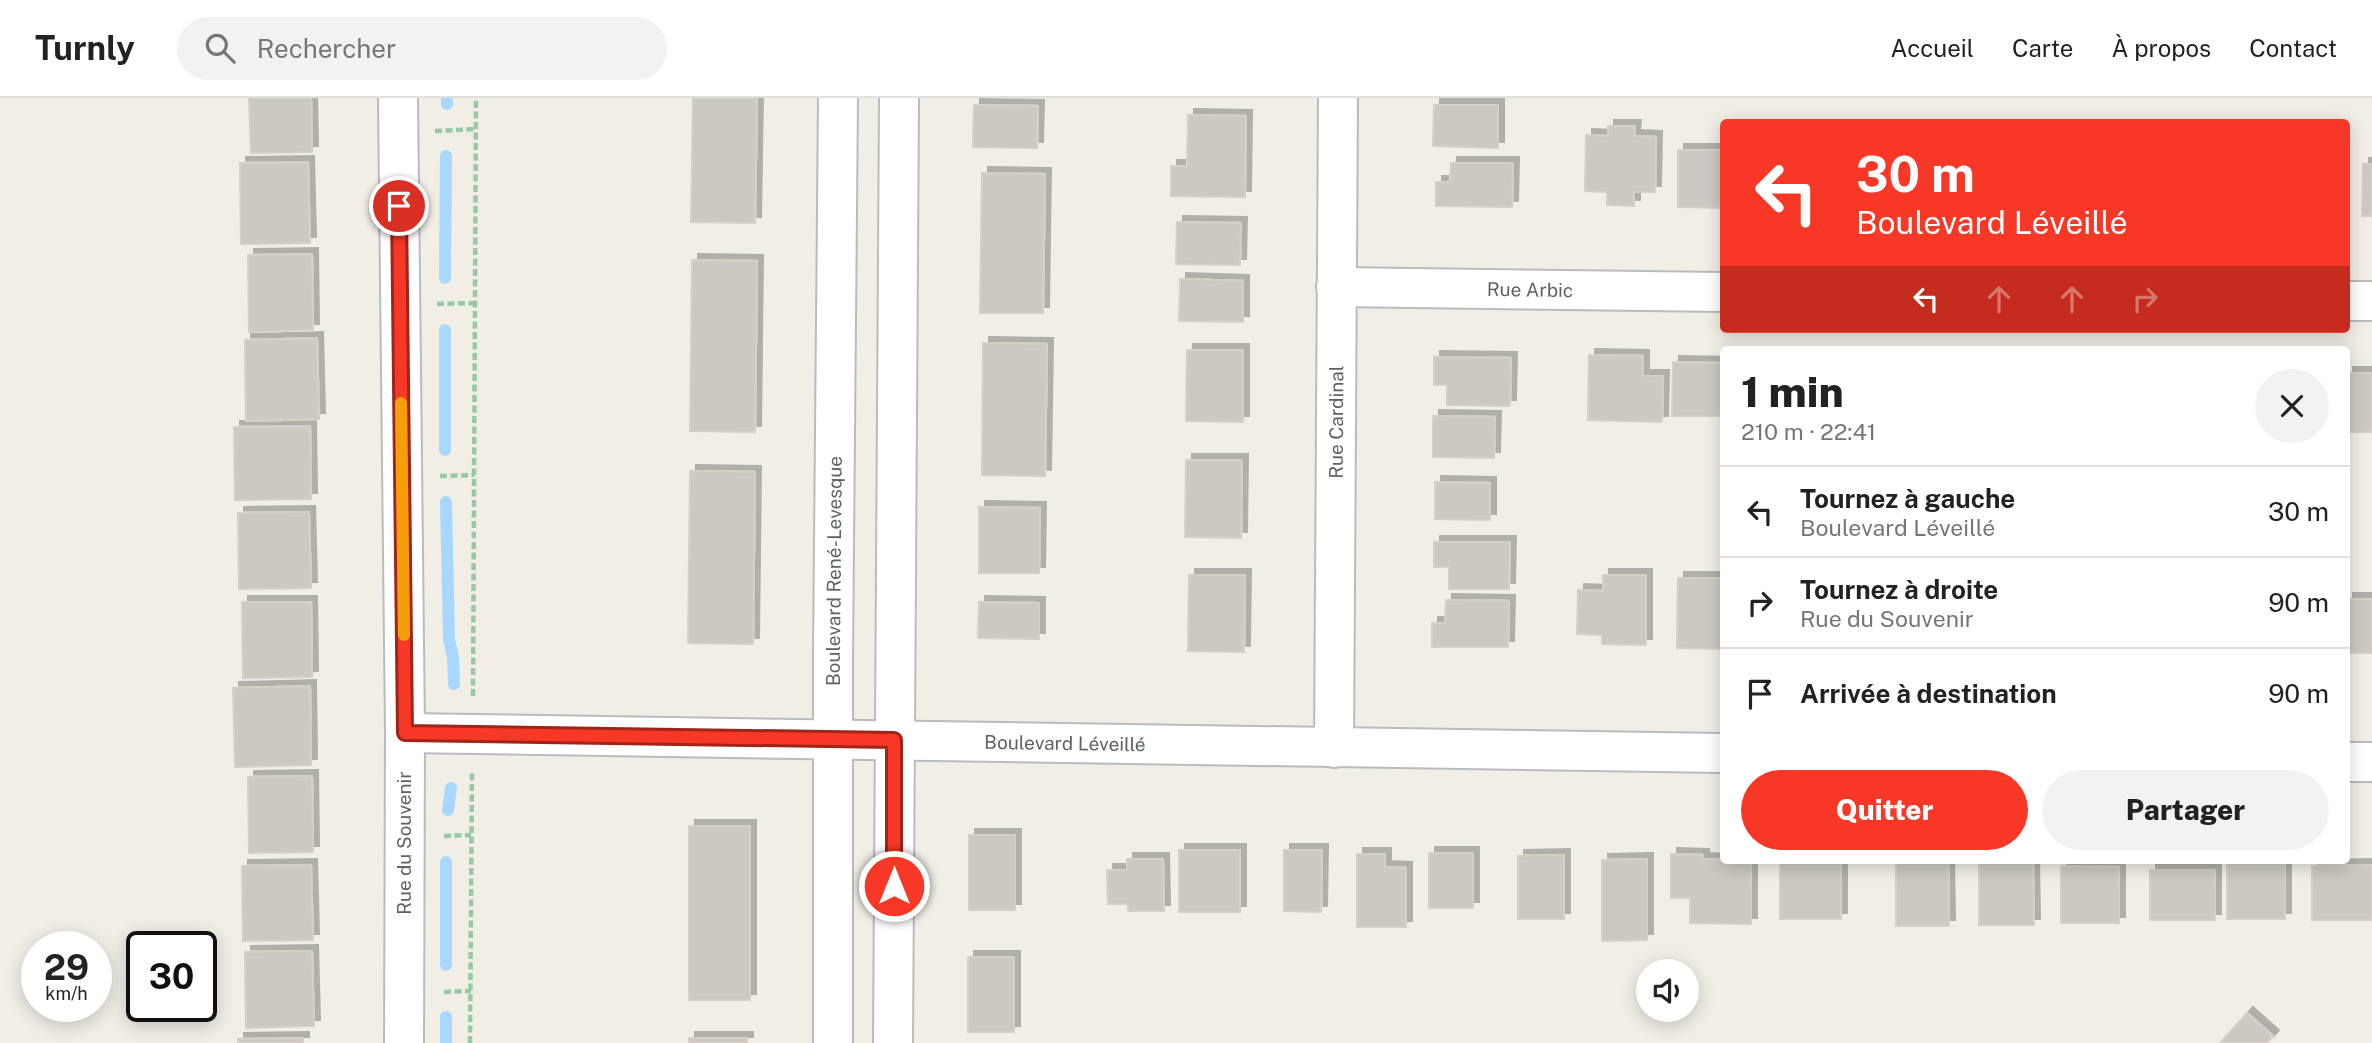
<!DOCTYPE html>
<html lang="fr">
<meta charset="utf-8">
<style>
body{margin:0;font-family:"Public Sans",sans-serif;background:#f2f2f2;color:#222;height:100vh;display:flex;flex-direction:column;font-size:26px;white-space:nowrap}
*{box-sizing:border-box;margin:0}
p{font-size:23px;color:#767676}
.icon{flex:none;width:38px;height:38px;fill:none;stroke:currentColor;stroke-width:2;stroke-linecap:round;stroke-linejoin:round}
.map{position:relative;flex:1;overflow:hidden}
.drawer{position:absolute;left:1720px;top:248px;width:630px;height:518px;display:flex;flex-direction:column;background:#fff;border-radius:7px;box-shadow:0 4px 18px #0003}
.drawer>*{flex:none}
.hud{position:absolute;left:1720px;top:21px;width:630px;height:214px;border-radius:7px;box-shadow:0 4px 18px #0003;background:#f73826;color:#fff;overflow:hidden}
.tools{position:absolute;left:1636px;top:861px;display:grid;gap:14px}
.tools a{display:grid;place-items:center;width:63px;height:63px;border-radius:50%;background:#fff;box-shadow:0 4px 18px #0003;font-size:35px}
.speed{position:absolute;left:21px;top:833px;display:flex;gap:14px;font-size:35px;font-weight:700;text-align:center}
.speed>*{display:grid;place-content:center;width:91px;height:91px;border-radius:50%;background:#fff;box-shadow:0 4px 18px #0003;line-height:1}
.speed small{font-size:18px;font-weight:400}
.speed .limit{border:4px solid #111;border-radius:10px;background:#fff;color:#111}
.pin{position:absolute;display:grid;place-items:center;width:60px;height:60px;color:#fff;margin:-30px;border:4px solid #fff;border-radius:50%;box-shadow:0 2px 7px #0007}
.me{position:absolute;width:77px;margin:-38px;rotate:0deg;stroke-linejoin:round;filter:drop-shadow(0 0 5px #0008)}
.turn{display:flex;align-items:center;gap:24px;height:147px;padding:0 21px;font-size:32px}
.turn .icon{width:91px;height:91px;stroke-width:2.5}
.turn b{display:block;font-size:49px;line-height:60px}
.lanes{display:flex;align-items:center;height:66px;padding:0 21px;background:#0003;justify-content:center;gap:35px;direction:ltr}
.lanes .off{opacity:.35}
.round{display:grid;place-items:center;flex:none;width:74px;height:74px;border-radius:37px;background:#f2f2f2}
.head{display:flex;align-items:center;justify-content:space-between;height:119px;padding:0 21px}
h1{font-size:42px;font-weight:800;line-height:52px}
.primary-button{display:flex;gap:14px;margin-top:auto;padding:14px 21px}
.primary-button a{flex:1;height:80px;border-radius:42px;background:#f73826;color:#fff;font-size:28px;font-weight:800;line-height:80px;text-align:center}
.primary-button a+a{background:#f2f2f2;color:#222}
ul{padding:0;list-style:none}
li{display:flex;align-items:center;gap:21px;height:91px;padding:0 21px;border-top:2px solid #e0e0e0}
li div{flex:1}
li b{display:block;font-size:26px}
li em{font-style:normal}
header{display:flex;align-items:center;gap:42px;box-sizing:border-box;height:98px;padding:0 35px;background:#fff;border-bottom:2px solid #e0e0e0}
header strong{font-size:33px}
nav{display:flex;gap:38px;margin-inline-start:auto;font-size:24px}
.search{width:490px;height:63px;background:#f2f2f2;display:flex;align-items:center;gap:18px;box-sizing:border-box;padding:0 24px;border-radius:38px;color:#767676;font-size:26px}
.map>svg:first-child{display:block}
.lines{fill:none;stroke-linecap:round;stroke-linejoin:round}
.stream{stroke:#a8d8ff;stroke-width:12}
.building{fill:#ccc9c3;stroke:#d6d0c4;stroke-width:2;filter:url(#shadow)}
.minor-casing{stroke:#b8bcc0;stroke-width:42}
.path{stroke:#98c9a6;stroke-width:4.5;stroke-dasharray:7 3.5;stroke-linecap:butt}
.minor{stroke:#fff;stroke-width:38}
.route-casing{stroke:#a12419;stroke-width:18}
.route{stroke:#f73826;stroke-width:12}
.slow{stroke:#f59e0b;stroke-width:12}
.labels{text-anchor:middle;dominant-baseline:central;stroke-width:6;stroke-linejoin:round;paint-order:stroke}
.street-label{font-size:19px;fill:#5d6267;stroke:#fff}
</style>
<header>
<strong>Turnly</strong>
<div class="search"><svg class="icon" aria-label="search" viewBox="0 0 24 24"><circle cx="10" cy="10" r="6"/><path d="M15 15l6 6"/></svg>Rechercher</div>
<nav><a>Accueil</a><a>Carte</a><a>À propos</a><a>Contact</a></nav>
</header>
<div class="map">
<svg width="2372" height="945" viewBox="0 0 2372 945">
<defs>
<filter id="shadow"><feDropShadow dx="6" dy="-6" stdDeviation="0" flood-color="#0004"/></filter>
</defs>
<rect width="100%" height="100%" fill="#f1eee6"/>
<g class="lines">
<!-- stream -->
<path class="stream" d="M 447,6 L 447,0
M 445,180 L 446,58
M 445,232 L 445,352
M 446,404 L 449,541 L 453,560 L 454,586
M 448,712 L 451,690
M 446,867 L 446,764
M 446,945 L 446,919"/>
</g>
<!-- building -->
<path class="building" d="M 249,0 L 311,0 L 312,54 L 251,55 Z
M 693,0 L 757,0 L 755,125 L 691,124 Z
M 974,7 L 1038,8 L 1037,50 L 973,49 Z
M 1434,7 L 1498,7 L 1498,50 L 1433,48 Z
M 1188,17 L 1246,18 L 1245,99 L 1171,98 L 1171,68 L 1187,68 Z
M 1608,28 L 1635,28 L 1634,38 L 1656,39 L 1655,94 L 1634,94 L 1634,108 L 1607,107 L 1607,94 L 1585,93 L 1586,37 L 1608,38 Z
M 1678,52 L 1724,52 L 1724,110 L 1678,109 Z
M 308,64 L 310,145 L 241,146 L 240,65 Z
M 1451,65 L 1513,65 L 1512,109 L 1436,108 L 1436,84 L 1450,84 Z
M 2363,66 L 2372,66 L 2372,118 L 2362,118 Z
M 982,75 L 1045,76 L 1043,215 L 980,215 Z
M 1177,124 L 1241,125 L 1240,167 L 1176,166 Z
M 312,156 L 313,232 L 249,234 L 248,157 Z
M 692,162 L 757,163 L 755,334 L 690,333 Z
M 1180,181 L 1243,183 L 1243,224 L 1179,223 Z
M 317,240 L 319,321 L 246,323 L 245,242 Z
M 983,245 L 1047,246 L 1045,378 L 982,377 Z
M 1187,252 L 1243,252 L 1243,324 L 1186,323 Z
M 1589,257 L 1643,258 L 1643,278 L 1663,278 L 1662,324 L 1588,322 Z
M 1434,259 L 1511,260 L 1510,308 L 1447,307 L 1447,287 L 1434,287 Z
M 1673,264 L 1724,265 L 1724,318 L 1672,318 Z
M 2347,275 L 2372,275 L 2372,334 L 2347,334 Z
M 1433,318 L 1495,319 L 1494,360 L 1433,359 Z
M 310,328 L 311,401 L 235,402 L 234,329 Z
M 1186,362 L 1242,362 L 1241,440 L 1185,439 Z
M 690,373 L 755,374 L 753,546 L 688,545 Z
M 1435,384 L 1490,385 L 1490,422 L 1435,421 Z
M 979,409 L 1040,410 L 1039,475 L 979,475 Z
M 309,414 L 311,490 L 239,491 L 238,415 Z
M 1434,444 L 1510,444 L 1509,491 L 1449,491 L 1449,469 L 1434,469 Z
M 1189,477 L 1245,477 L 1244,554 L 1188,553 Z
M 1603,477 L 1646,477 L 1646,547 L 1602,546 L 1602,537 L 1577,536 L 1578,492 L 1603,493 Z
M 1678,480 L 1724,480 L 1724,551 L 1677,550 Z
M 2347,501 L 2372,501 L 2372,555 L 2347,555 Z
M 1446,502 L 1509,503 L 1508,549 L 1432,549 L 1432,525 L 1445,525 Z
M 242,504 L 311,504 L 312,579 L 243,580 Z
M 979,504 L 1039,505 L 1039,541 L 978,540 Z
M 310,588 L 311,667 L 235,669 L 233,590 Z
M 312,678 L 313,754 L 249,755 L 248,679 Z
M 689,728 L 750,728 L 750,902 L 689,902 Z
M 969,737 L 1015,737 L 1015,812 L 969,812 Z
M 1179,752 L 1240,752 L 1240,814 L 1179,814 Z
M 1284,752 L 1322,752 L 1321,814 L 1284,813 Z
M 1429,755 L 1473,755 L 1473,810 L 1429,810 Z
M 1357,756 L 1385,756 L 1385,769 L 1406,770 L 1406,829 L 1357,829 Z
M 1671,756 L 1703,757 L 1703,761 L 1751,763 L 1751,826 L 1690,825 L 1690,800 L 1671,800 Z
M 1564,757 L 1564,821 L 1518,821 L 1518,758 Z
M 1127,761 L 1163,761 L 1164,813 L 1128,813 L 1128,806 L 1108,806 L 1107,772 L 1127,772 Z
M 1647,761 L 1647,842 L 1602,843 L 1602,762 Z
M 1780,763 L 1841,763 L 1841,821 L 1780,821 Z
M 1896,763 L 1948,763 L 1949,828 L 1896,828 Z
M 2227,763 L 2285,763 L 2285,821 L 2227,821 Z
M 1979,764 L 2033,764 L 2034,827 L 1979,827 Z
M 311,767 L 313,842 L 243,843 L 242,768 Z
M 2372,767 L 2372,822 L 2312,822 L 2312,768 Z
M 2061,768 L 2119,769 L 2119,825 L 2061,825 Z
M 2150,772 L 2215,772 L 2215,822 L 2150,822 Z
M 312,853 L 314,928 L 246,930 L 245,854 Z
M 968,859 L 1014,859 L 1014,934 L 968,934 Z
M 2247,915 L 2273,938 L 2267,945 L 2220,945 Z
M 303,940 L 303,945 L 238,945 L 238,941 Z
M 689,940 L 747,940 L 747,945 L 689,945 Z"/>
<g class="lines">
<defs>
<g id="minor">
<path d="M 398,0 L 405,635 L 404,945"/>
<path id="s1" d="M 1336,189 L 1724,194"/>
<path d="M 2347,203 L 2372,203"/>
<path id="s2" d="M 405,635 L 1724,655"/>
<path id="s3" d="M 1334,650 L 1338,0"/>
<path d="M 2347,664 L 2372,664"/>
<path id="s4" d="M 833,945 L 833,557 L 838,0"/>
<path d="M 893,945 L 899,0"/>
</g>
</defs>
<!-- minor casing -->
<use href="#minor" class="minor-casing"/>
<!-- path -->
<path class="path" d="M 435,33 L 476,31
M 437,206 L 475,205
M 440,378 L 474,377
M 473,598 L 476,0
M 444,738 L 471,737
M 444,894 L 471,893
M 470,945 L 472,673"/>
<!-- minor -->
<use href="#minor" class="minor"/>
</g>
<g class="lines">
<defs>
<path id="route" d="M 399,108 L 405,635 L 894,642 L 894,788"/>
</defs>
<!-- route casing -->
<use href="#route" class="route-casing"/>
<!-- route -->
<use href="#route" class="route"/>
<!-- slow -->
<path class="slow" d="M 401,305 L 404,537"/>
</g>
<g class="labels">
<!-- street labels -->
<g class="street-label">
<text stroke="none"><textPath href="#s1" startOffset="194">Rue Arbic</textPath></text>
<text stroke="none"><textPath href="#s3" startOffset="326">Rue Cardinal</textPath></text>
<text stroke="none"><textPath href="#s4" startOffset="472">Boulevard René-Levesque</textPath></text>
<text stroke="none"><textPath href="#s2" startOffset="660">Boulevard Léveillé</textPath></text>
<text transform="translate(404 745) rotate(-90)">Rue du Souvenir</text>
</g>
</g>
</svg>
<div class="tools">
<a><svg class="icon" aria-label="sound" viewBox="0 0 24 24"><path d="M4 9h4l5-4v14l-5-4H4zM17 9q2 3 0 6"/></svg></a>
</div>
<div class="speed"><div>29<small>km/h</small></div><div class="limit">30</div></div>
<div class="pin" style="left:399px;top:108px;background:#d93025"><svg class="icon" aria-label="arrive" viewBox="0 0 24 24"><path d="M6 21V4h12l-3 4 3 4H6"/></svg></div>
<svg class="me" style="left:894px;top:788px" viewBox="-20 -20 40 40"><circle r="17" fill="#f73826" stroke="#fff" stroke-width="3"/><path d="M0-11L8 9 0 5-8 9z" fill="#fff"/></svg>
<div class="hud">
<div class="turn"><svg class="icon" aria-label="left" viewBox="0 0 24 24"><path d="M17 20v-9H6M10 6l-5 5 5 5"/></svg><div><b>30 m</b>Boulevard Léveillé</div></div>
<div class="lanes"><svg class="icon" aria-label="left" viewBox="0 0 24 24"><path d="M17 20v-9H6M10 6l-5 5 5 5"/></svg><svg class="icon off" aria-label="ahead" viewBox="0 0 24 24"><path d="M12 20V5M6 11l6-6 6 6"/></svg><svg class="icon off" aria-label="ahead" viewBox="0 0 24 24"><path d="M12 20V5M6 11l6-6 6 6"/></svg><svg class="icon off" aria-label="right" viewBox="0 0 24 24"><path d="M7 20v-9h11M14 6l5 5-5 5"/></svg></div>
</div>
<section class="drawer">
<div class="head"><div><h1>1 min</h1><p>210 m · 22:41</p></div><a class="round"><svg class="icon" aria-label="close" viewBox="0 0 24 24"><path d="M6 6l12 12M18 6L6 18"/></svg></a></div>
<ul>
<li><svg class="icon" aria-label="left" viewBox="0 0 24 24"><path d="M17 20v-9H6M10 6l-5 5 5 5"/></svg><div><b>Tournez à gauche</b><p>Boulevard Léveillé</p></div><em>30 m</em></li>
<li><svg class="icon" aria-label="right" viewBox="0 0 24 24"><path d="M7 20v-9h11M14 6l5 5-5 5"/></svg><div><b>Tournez à droite</b><p>Rue du Souvenir</p></div><em>90 m</em></li>
<li><svg class="icon" aria-label="arrive" viewBox="0 0 24 24"><path d="M6 21V4h12l-3 4 3 4H6"/></svg><div><b>Arrivée à destination</b></div><em>90 m</em></li>
</ul>
<div class="primary-button"><a>Quitter</a><a>Partager</a></div>
</section>
</div>
